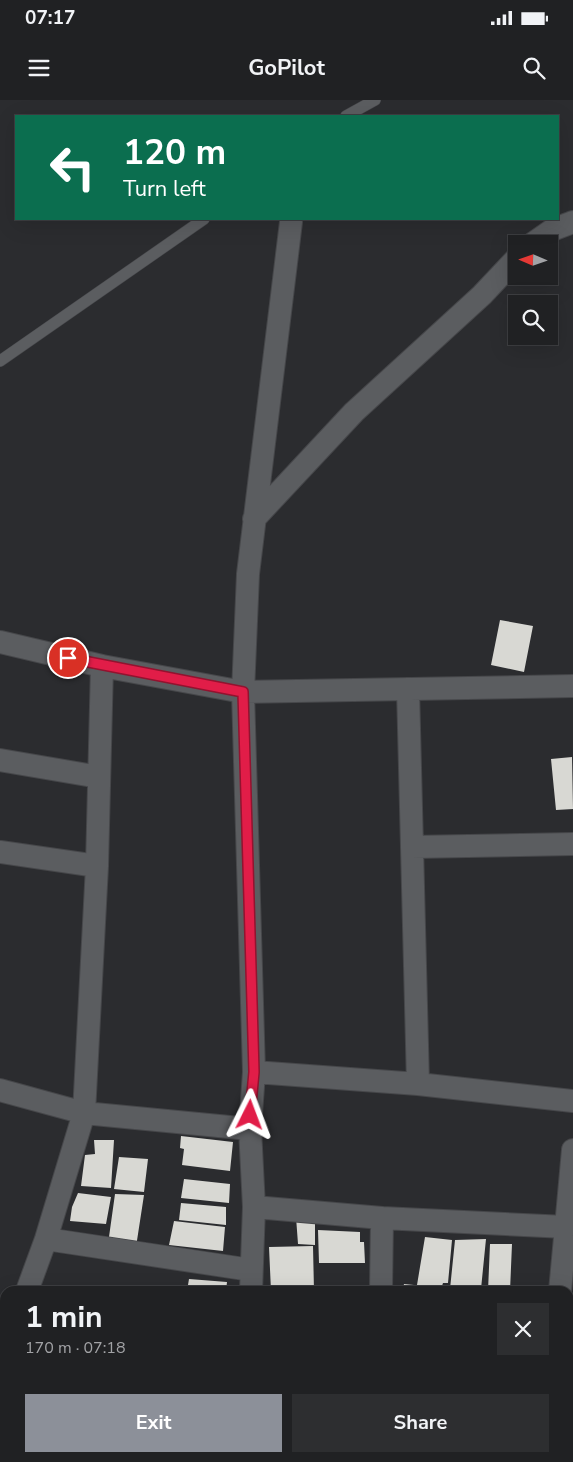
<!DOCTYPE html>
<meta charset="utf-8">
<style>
body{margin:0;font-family:"Nunito Sans",sans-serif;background:#2d2e30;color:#f1f3f6;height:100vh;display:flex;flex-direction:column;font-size:19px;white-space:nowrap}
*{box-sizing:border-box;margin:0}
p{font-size:16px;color:#a2a3a6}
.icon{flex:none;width:28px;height:28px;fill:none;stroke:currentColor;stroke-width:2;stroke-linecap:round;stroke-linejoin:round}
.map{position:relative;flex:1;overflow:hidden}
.sheet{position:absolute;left:0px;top:1186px;width:574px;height:176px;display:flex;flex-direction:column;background:#202123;border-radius:15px 15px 0 0;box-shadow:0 5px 20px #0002,0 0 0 1px #3d3e41}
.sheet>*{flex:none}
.hud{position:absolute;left:15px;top:15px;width:544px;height:105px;border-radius:0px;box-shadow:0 5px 20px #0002,0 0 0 1px #3d3e41;background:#0b6e4f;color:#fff;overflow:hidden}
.needle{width:32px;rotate:272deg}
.buttons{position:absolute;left:508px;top:135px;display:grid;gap:10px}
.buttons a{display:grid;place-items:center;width:50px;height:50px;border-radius:0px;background:#202123;box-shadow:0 5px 20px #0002,0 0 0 1px #3d3e41;font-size:25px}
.pin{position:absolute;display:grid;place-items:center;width:42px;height:42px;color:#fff;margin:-21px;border:2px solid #fff;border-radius:50%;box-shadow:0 1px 5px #0007}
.me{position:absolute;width:55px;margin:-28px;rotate:3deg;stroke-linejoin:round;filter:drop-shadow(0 0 4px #0008)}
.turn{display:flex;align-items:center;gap:18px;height:105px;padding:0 25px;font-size:22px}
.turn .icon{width:65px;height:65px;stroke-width:2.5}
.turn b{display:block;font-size:35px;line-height:42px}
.round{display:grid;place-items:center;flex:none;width:52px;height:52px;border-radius:0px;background:#2d2e30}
.summary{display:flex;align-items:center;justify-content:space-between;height:85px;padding:0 25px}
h1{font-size:30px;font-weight:700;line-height:38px}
.action{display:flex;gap:10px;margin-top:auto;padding:10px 25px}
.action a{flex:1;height:58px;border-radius:0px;background:#8c9099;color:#fff;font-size:20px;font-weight:700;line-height:58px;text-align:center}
.action a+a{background:#2d2e30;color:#f1f3f6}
.status{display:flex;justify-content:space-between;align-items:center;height:35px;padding:0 25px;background:#202123;direction:ltr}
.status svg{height:14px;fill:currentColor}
header{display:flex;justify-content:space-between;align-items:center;height:65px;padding:0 25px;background:#202123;font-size:22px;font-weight:700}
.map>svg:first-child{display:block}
.building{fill:#d8d8d3}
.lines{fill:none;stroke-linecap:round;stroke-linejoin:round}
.service-casing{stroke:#46474a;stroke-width:12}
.minor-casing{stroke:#46474a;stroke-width:24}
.service{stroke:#5b5d60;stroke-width:11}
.minor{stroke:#5b5d60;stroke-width:22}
.route-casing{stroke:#92132f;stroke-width:12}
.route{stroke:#e11d48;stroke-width:9}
</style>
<div class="status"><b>07:17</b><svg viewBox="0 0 49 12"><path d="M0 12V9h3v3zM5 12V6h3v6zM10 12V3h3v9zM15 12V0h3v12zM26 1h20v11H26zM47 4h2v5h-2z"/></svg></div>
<header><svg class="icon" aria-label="menu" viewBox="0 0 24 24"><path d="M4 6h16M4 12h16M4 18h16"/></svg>GoPilot<svg class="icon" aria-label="search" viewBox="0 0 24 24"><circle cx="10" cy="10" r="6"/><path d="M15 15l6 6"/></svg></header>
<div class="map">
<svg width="573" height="1362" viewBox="0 0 573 1362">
<rect width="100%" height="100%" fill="#2b2c2f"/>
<!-- building -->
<path class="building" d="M 500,520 L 533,526 L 524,572 L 491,565 Z
M 572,657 L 573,709 L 556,710 L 551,659 Z
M 181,1036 L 233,1042 L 230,1071 L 182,1065 L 184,1049 L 180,1048 Z
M 94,1040 L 114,1040 L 111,1088 L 81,1086 L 85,1055 L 95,1054 Z
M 119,1057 L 148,1059 L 144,1092 L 114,1089 Z
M 184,1079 L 230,1084 L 229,1103 L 181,1098 Z
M 78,1093 L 111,1097 L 106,1124 L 70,1121 L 72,1107 Z
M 115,1094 L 144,1095 L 136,1147 L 108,1144 Z
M 181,1103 L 226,1107 L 226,1125 L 179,1120 Z
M 296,1117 L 315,1118 L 315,1145 L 298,1144 Z
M 174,1121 L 225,1127 L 223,1151 L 169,1145 Z
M 318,1130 L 360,1132 L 360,1142 L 364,1142 L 365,1163 L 319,1163 Z
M 425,1137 L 452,1140 L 448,1183 L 443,1183 L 441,1189 L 417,1185 Z
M 486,1139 L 481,1189 L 450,1189 L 455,1140 Z
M 490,1144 L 512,1144 L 510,1191 L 488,1191 Z
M 313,1146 L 314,1191 L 271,1191 L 269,1147 Z
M 189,1179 L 227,1182 L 226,1191 L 187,1191 Z
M 404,1184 L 414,1185 L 414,1191 L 391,1191 L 392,1186 L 403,1188 Z
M 416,1188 L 433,1189 L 433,1191 L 416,1191 Z
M 95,1358 L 126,1358 L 126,1362 L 94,1362 Z
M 130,1358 L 157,1358 L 157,1362 L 130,1362 Z
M 162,1358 L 191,1358 L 191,1362 L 162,1362 Z
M 196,1358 L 233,1358 L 233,1362 L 196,1362 Z
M 267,1358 L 313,1358 L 313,1362 L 267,1362 Z
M 316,1358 L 357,1358 L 357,1362 L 316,1362 Z
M 443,1358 L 475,1358 L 475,1362 L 443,1362 Z"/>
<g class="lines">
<defs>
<path id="service" d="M 346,16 L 375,0
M 0,261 L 204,119"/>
<path id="minor" d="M 291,122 L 248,474 L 243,592 L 573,586
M 532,144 L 552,130 L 573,122
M 254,419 L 354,312 L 482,195 L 516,159
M 0,542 L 102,566 L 97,766 L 0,752
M 102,566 L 243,592 L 254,972 L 250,1029 L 254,1107 L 251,1191
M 408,589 L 418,984
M 0,660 L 99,677
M 412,747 L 573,744
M 254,972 L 418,984 L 573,1001
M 0,990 L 84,1013 L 97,766
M 254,1107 L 382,1118
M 46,1139 L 251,1170
M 27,1191 L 46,1139 L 84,1013 L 250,1029
M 381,1191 L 382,1118 L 566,1127 L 573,1050
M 560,1191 L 566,1127
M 0,1276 L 5,1260
M 248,1358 L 248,1362
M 382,1358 L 382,1362
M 541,1362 L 543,1358"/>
</defs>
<!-- service casing -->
<use href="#service" class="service-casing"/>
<!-- minor casing -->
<use href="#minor" class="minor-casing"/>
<!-- service -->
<use href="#service" class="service"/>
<!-- minor -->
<use href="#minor" class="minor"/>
</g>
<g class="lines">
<defs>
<path id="route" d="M 68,558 L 243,592 L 254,972 L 250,1015"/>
</defs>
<!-- route casing -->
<use href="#route" class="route-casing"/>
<!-- route -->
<use href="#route" class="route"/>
</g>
</svg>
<div class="buttons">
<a><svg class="needle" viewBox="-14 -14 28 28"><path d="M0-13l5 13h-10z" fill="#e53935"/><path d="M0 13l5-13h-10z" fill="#a2a3a6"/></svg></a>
<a><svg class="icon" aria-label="search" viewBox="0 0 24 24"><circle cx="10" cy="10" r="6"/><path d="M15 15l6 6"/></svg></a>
</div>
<div class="pin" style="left:68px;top:558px;background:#d93025"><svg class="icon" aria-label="arrive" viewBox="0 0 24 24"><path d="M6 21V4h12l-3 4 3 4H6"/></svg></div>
<svg class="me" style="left:250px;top:1015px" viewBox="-20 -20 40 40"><path d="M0-17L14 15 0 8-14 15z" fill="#e11d48" stroke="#fff" stroke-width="4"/></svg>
<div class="hud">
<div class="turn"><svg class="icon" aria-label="left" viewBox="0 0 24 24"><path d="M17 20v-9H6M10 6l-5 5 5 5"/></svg><div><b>120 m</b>Turn left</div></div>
</div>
<section class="sheet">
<div class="summary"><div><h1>1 min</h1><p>170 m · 07:18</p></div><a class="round"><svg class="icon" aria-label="close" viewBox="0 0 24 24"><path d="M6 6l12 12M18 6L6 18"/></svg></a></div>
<div class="action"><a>Exit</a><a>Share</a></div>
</section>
</div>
